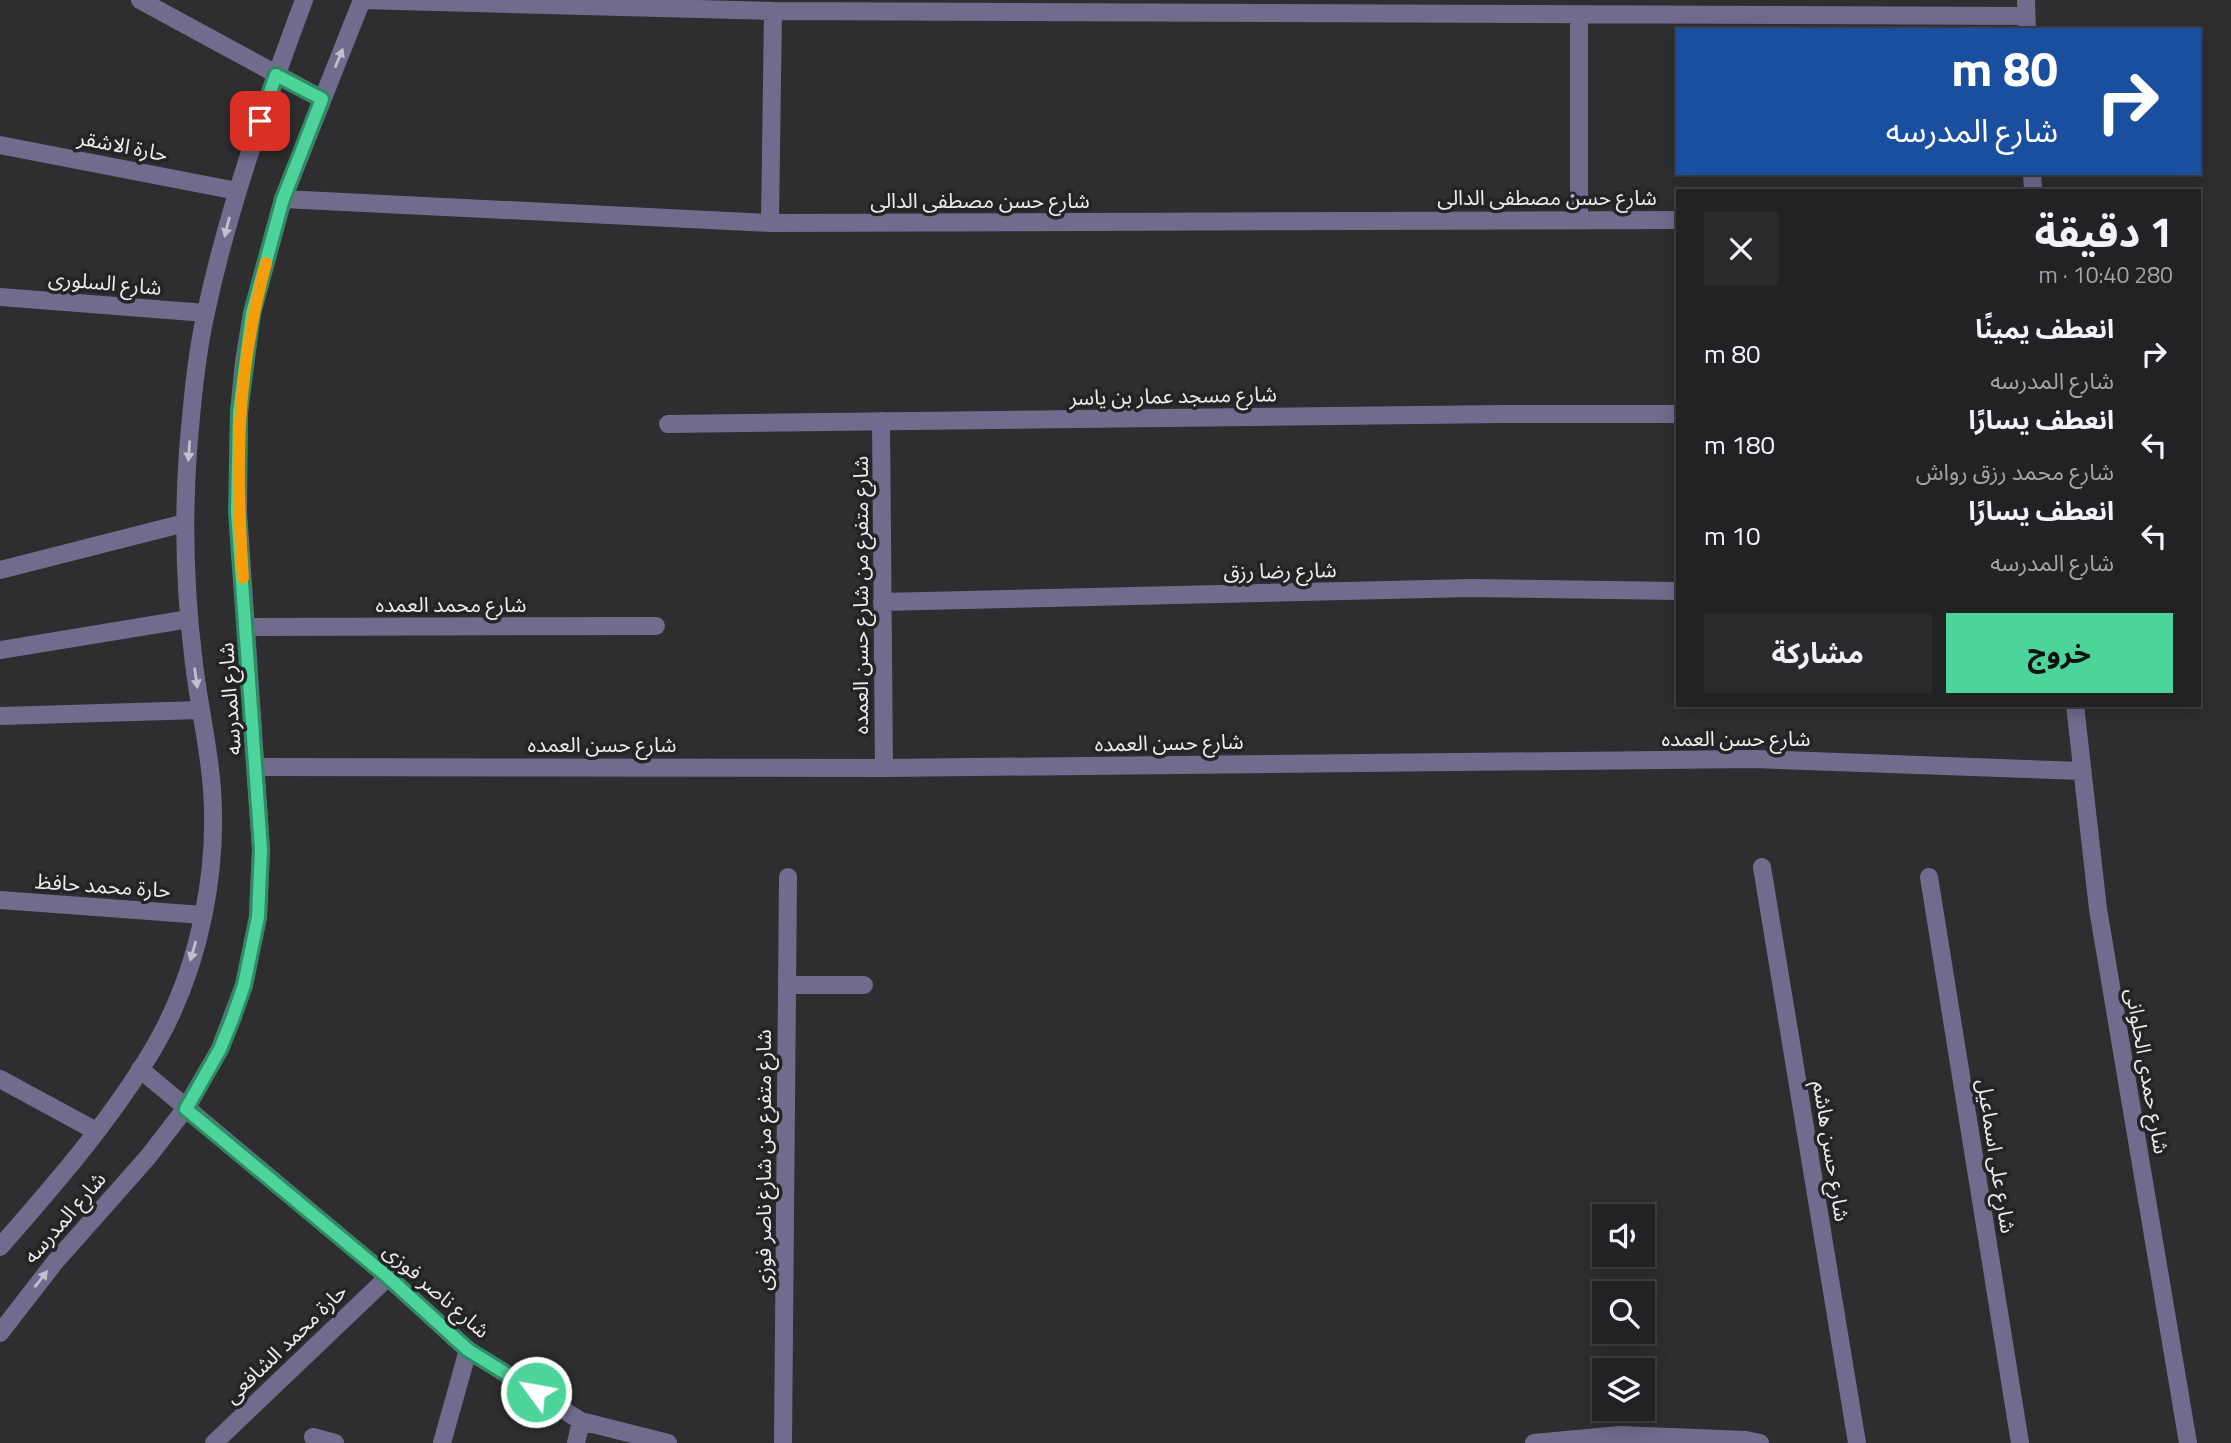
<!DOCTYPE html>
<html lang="ar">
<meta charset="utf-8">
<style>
body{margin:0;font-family:"Titillium Web","Noto Sans Arabic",sans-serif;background:#2a2a2c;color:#f1f3f6;direction:rtl;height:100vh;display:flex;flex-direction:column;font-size:26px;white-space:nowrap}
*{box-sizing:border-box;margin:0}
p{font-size:23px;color:#a2a4a6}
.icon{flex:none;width:38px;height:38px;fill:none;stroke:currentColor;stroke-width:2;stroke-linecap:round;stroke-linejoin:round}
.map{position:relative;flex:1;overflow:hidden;direction:ltr}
.panel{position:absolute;left:1676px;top:189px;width:525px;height:518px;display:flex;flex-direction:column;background:#222224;border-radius:0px;box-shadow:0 4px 18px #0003,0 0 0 2px #3f3f41;direction:rtl}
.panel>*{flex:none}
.guide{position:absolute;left:1676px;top:28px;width:525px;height:147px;border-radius:0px;box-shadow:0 4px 18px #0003,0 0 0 2px #3f3f41;direction:rtl;background:#1a4fa0;color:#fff;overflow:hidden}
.controls{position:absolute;left:1592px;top:1204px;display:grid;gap:14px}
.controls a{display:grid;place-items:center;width:63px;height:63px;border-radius:0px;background:#222224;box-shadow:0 4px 18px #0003,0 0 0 2px #3f3f41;font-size:35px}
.pin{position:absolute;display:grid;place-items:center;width:60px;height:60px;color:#fff;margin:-30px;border-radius:14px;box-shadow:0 4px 10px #0006}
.me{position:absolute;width:77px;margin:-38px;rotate:302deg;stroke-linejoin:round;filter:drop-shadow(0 0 5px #0008)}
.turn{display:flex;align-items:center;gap:24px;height:147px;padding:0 28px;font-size:32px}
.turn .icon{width:91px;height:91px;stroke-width:2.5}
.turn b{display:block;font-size:49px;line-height:60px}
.round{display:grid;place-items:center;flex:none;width:74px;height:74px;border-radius:0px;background:#2a2a2c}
.summary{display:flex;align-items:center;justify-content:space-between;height:119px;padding:0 28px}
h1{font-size:42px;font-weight:700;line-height:52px}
.cta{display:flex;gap:14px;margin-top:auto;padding:14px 28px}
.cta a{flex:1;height:80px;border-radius:0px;background:#4cd49b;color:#111;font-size:28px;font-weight:700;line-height:80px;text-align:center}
.cta a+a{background:#2a2a2c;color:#f1f3f6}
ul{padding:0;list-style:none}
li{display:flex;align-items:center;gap:21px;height:91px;padding:0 28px}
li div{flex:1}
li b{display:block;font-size:26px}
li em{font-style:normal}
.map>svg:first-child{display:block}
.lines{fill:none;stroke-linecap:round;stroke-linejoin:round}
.minor{stroke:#716b8d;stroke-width:18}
.tertiary{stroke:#716b8d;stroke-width:18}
.oneway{fill:#c1bfcc}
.route-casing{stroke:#318a65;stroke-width:18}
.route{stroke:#4cd49b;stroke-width:12}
.slow{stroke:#f59e0b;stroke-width:12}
.labels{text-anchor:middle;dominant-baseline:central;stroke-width:7;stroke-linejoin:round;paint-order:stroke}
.street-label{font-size:21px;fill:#ececee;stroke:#242326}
</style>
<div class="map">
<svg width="2231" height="1443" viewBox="0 0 2231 1443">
<rect width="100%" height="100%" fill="#2e2d30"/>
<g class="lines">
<!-- minor -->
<path class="minor" d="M 140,0 L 322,99
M 361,0 L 773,11 L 2026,16
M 2026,0 L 2027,30
M 1579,14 L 1579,220
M 0,145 L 237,191
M 2032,173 L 2033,191
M 283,199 L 770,223 L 1678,220
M 770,223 L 773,11
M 0,297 L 206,313
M 881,421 L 884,768
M 668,424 L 1503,414 L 1678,414
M 0,570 L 185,523
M 882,602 L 1471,588 L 1678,591
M 246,627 L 656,626
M 0,650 L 189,619
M 2075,705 L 2098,909 L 2188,1443
M 0,716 L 201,710
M 257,767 L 884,768 L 1754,759 L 2081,771
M 1762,867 L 1857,1443
M 1929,877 L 2020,1443
M 0,900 L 203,915
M 787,985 L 864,985
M 140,1069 L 388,1277 L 468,1350 L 581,1421 L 668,1443
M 0,1079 L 96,1131
M 313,1437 L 335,1443
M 214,1443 L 388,1277
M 442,1443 L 468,1350
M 576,1443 L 581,1421
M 783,1443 L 788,877
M 1534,1443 L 1620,1435 L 1746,1440 L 1760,1443"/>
<!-- tertiary -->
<path class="tertiary" d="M 0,1247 C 56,1183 120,1110 161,1035 C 200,962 218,871 212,789 C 209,747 199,706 194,664 C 185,593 183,521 188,451 C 192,404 196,357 206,312 C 229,205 266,102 304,0
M 0,1333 L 55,1262 L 148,1157 L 185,1109 L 220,1049 L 244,985 L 258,917 L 261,849 L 238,512 L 239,412 L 244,362 L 252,313 L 283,199 L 362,0"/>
</g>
<!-- one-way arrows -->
<defs><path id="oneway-solid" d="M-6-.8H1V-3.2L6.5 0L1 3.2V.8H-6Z" transform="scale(1.75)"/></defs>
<g class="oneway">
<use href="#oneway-solid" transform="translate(339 58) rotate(-68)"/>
<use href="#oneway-solid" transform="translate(227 227) rotate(104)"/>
<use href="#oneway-solid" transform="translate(189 451) rotate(94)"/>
<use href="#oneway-solid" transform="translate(196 678) rotate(82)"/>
<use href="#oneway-solid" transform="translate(193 951) rotate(106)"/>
<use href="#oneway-solid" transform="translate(41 1279) rotate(-52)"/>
</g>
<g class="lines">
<defs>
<path id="route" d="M 260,121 L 276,75 L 322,99 L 283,199 L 252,313 L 239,412 L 237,512 L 261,849 L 258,917 L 244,985 L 233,1017 L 220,1049 L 186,1109 L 388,1277 L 468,1350 L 536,1392"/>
</defs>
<!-- route casing -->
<use href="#route" class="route-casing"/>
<!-- route -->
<use href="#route" class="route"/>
<!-- slow -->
<path class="slow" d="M 243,578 C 235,464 236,374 266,263"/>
</g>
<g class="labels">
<!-- street labels -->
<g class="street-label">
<text transform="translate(123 145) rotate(11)">حارة الاشقر</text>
<text x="1547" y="197">شارع حسن مصطفى الدالى</text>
<text x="980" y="200">شارع حسن مصطفى الدالى</text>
<text transform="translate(105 282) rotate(5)">شارع السلورى</text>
<text transform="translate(1173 395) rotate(-1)">شارع مسجد عمار بن ياسر</text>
<text transform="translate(1280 570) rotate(-1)">شارع رضا رزق</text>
<text transform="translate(860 595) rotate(-90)">شارع متفرع من شارع حسن العمده</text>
<text x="451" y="604">شارع محمد العمده</text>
<text transform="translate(229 699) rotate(-94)">شارع المدرسه</text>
<text x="1736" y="738">شارع حسن العمده</text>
<text transform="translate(1169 742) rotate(-1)">شارع حسن العمده</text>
<text x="602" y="744">شارع حسن العمده</text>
<text transform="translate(103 885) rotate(4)">حارة محمد حافظ</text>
<text transform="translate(2148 1071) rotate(80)">شارع حمدى الحلوانى</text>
<text transform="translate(1832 1151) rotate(81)">شارع حسن هاشم</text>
<text transform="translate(1997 1156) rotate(81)">شارع على اسماعيل</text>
<text transform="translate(763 1160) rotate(-90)">شارع متفرع من شارع ناصر فوزى</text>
<text transform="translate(64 1217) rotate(-49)">شارع المدرسه</text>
<text transform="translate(437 1290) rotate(41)">شارع ناصر فوزى</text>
<text transform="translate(285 1343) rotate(-44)">حارة محمد الشافعى</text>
</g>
</g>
</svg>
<div class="controls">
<a><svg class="icon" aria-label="sound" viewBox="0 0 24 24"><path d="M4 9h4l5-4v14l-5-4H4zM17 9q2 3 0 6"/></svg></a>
<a><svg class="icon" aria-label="search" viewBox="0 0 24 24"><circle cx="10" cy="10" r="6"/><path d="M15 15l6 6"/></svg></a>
<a><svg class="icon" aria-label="layers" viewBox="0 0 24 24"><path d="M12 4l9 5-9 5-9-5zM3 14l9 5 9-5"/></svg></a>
</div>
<div class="pin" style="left:260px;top:121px;background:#d93025"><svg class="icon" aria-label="arrive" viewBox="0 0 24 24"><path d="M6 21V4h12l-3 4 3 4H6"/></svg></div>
<svg class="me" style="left:536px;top:1392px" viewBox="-20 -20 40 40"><circle r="17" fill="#4cd49b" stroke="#fff" stroke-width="3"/><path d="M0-11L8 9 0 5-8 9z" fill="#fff"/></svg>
<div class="guide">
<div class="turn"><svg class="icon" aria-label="right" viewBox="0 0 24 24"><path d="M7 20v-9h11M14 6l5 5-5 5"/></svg><div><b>80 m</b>شارع المدرسه</div></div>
</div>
<section class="panel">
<div class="summary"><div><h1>1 دقيقة</h1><p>280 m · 10:40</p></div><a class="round"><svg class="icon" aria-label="close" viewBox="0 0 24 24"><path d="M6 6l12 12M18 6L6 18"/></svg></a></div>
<ul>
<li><svg class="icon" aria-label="right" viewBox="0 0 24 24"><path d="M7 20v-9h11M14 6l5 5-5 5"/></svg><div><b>انعطف يمينًا</b><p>شارع المدرسه</p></div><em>80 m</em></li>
<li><svg class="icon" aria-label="left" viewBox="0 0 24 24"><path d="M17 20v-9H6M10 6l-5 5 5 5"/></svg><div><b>انعطف يسارًا</b><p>شارع محمد رزق رواش</p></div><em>180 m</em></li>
<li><svg class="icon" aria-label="left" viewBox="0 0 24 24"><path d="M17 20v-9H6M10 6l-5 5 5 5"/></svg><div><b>انعطف يسارًا</b><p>شارع المدرسه</p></div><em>10 m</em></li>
</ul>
<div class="cta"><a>خروج</a><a>مشاركة</a></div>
</section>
</div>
